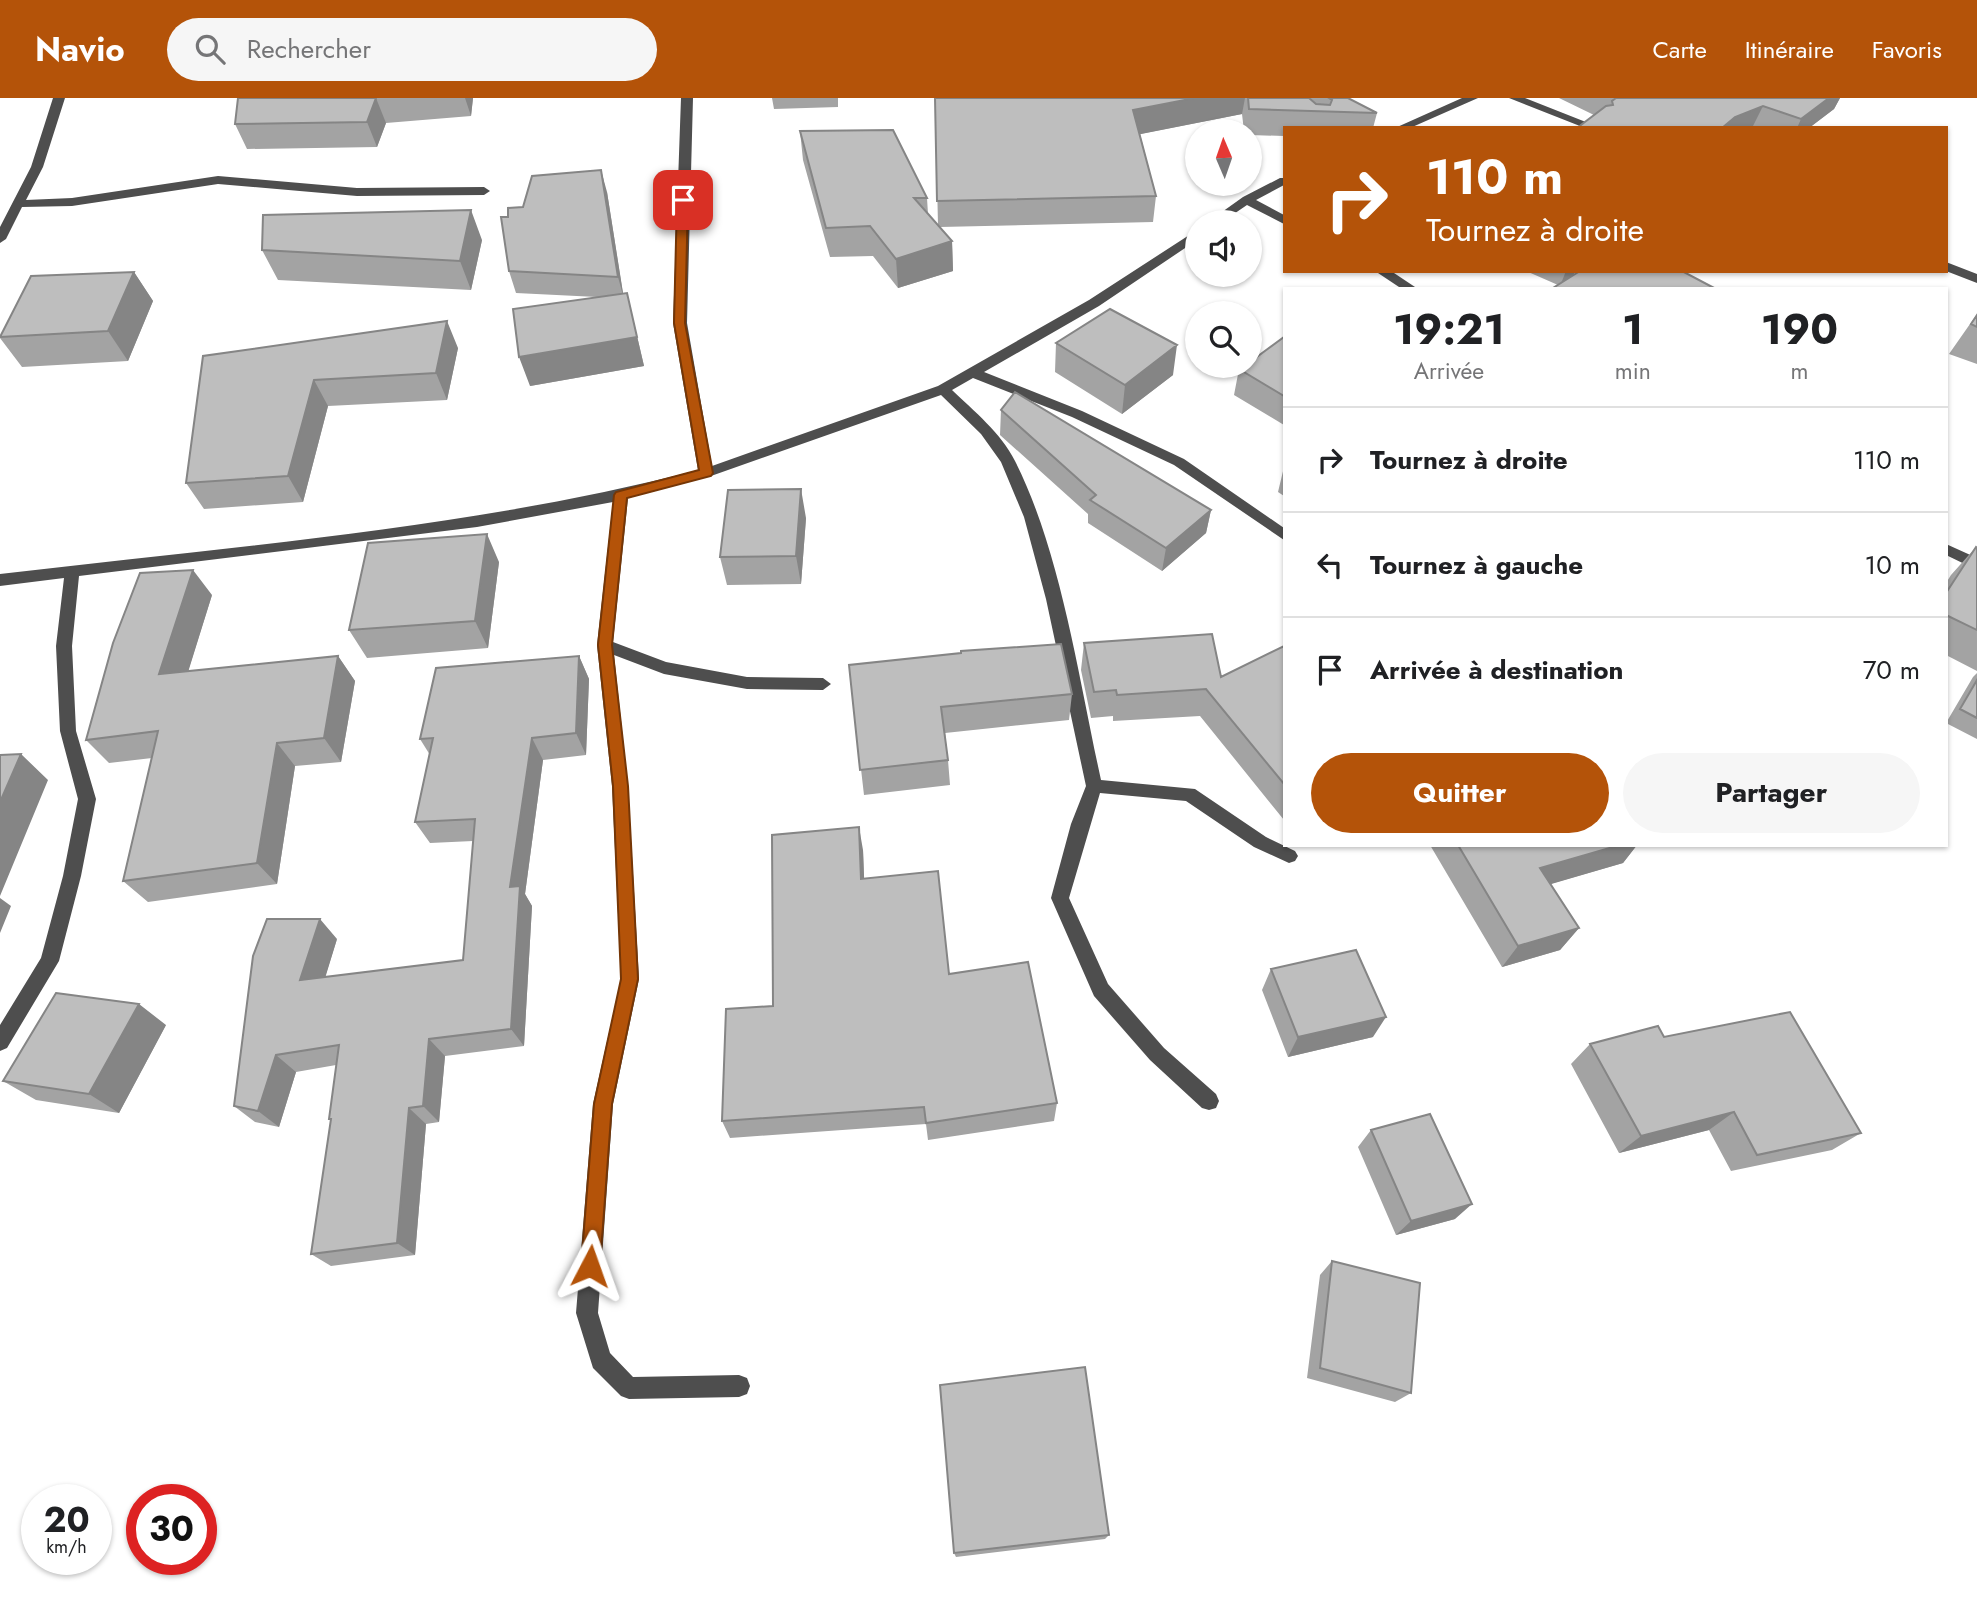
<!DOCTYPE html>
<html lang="fr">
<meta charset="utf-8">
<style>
body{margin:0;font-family:Jost,sans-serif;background:#f6f6f6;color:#202124;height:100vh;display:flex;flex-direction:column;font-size:26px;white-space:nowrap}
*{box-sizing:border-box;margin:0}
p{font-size:23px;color:#757577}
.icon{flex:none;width:38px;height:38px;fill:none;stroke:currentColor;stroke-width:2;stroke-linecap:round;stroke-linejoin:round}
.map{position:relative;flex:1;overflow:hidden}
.details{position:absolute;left:1283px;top:189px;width:665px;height:560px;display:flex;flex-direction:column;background:#fff;border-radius:0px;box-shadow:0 2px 5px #0004}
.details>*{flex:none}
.top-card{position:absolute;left:1283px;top:28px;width:665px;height:147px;border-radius:0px;box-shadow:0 2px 5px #0004;background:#b45309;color:#fff;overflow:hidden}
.needle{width:46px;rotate:358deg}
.controls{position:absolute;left:1185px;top:21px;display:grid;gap:14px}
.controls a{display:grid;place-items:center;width:77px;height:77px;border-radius:50%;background:#fff;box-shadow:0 2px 5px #0004;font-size:35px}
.speed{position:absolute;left:21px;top:1386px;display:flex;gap:14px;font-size:35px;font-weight:700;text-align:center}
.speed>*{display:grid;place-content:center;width:91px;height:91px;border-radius:50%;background:#fff;box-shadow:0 2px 5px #0004;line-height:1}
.speed small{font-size:18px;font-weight:400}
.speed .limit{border:10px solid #d22;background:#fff;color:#111}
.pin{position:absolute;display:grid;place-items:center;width:60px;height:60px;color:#fff;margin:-30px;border-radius:14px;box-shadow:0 4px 10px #0006}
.me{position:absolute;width:77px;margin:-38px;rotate:4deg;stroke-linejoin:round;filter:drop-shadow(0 0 5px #0008)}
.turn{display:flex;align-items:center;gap:24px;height:147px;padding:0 28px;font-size:32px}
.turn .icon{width:91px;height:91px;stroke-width:2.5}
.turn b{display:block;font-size:49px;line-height:60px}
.eta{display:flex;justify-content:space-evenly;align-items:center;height:119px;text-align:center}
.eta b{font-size:42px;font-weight:700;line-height:49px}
.primary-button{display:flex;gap:14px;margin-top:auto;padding:14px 28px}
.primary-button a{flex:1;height:80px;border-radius:42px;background:#b45309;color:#fff;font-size:28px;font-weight:700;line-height:80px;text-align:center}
.primary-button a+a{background:#f6f6f6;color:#202124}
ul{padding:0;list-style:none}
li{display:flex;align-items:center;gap:21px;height:105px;padding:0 28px;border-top:2px solid #e0e0e0}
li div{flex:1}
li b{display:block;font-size:26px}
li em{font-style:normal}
header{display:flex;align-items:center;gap:42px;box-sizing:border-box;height:98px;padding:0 35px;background:#b45309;color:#fff}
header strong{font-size:33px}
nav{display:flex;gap:38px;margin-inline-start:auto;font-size:24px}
.search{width:490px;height:63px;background:#f6f6f6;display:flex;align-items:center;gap:18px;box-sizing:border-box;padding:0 24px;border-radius:38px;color:#757577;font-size:26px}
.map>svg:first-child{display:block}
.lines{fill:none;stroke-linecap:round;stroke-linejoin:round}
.minor{fill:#4e4e4e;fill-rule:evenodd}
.wall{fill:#a3a3a3}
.shaded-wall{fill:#858585}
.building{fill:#bebebe;stroke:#858585;stroke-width:2}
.route{fill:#b45309;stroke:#753606;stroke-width:2}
</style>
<header>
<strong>Navio</strong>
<div class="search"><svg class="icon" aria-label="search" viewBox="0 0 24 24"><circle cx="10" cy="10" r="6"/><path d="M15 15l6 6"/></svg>Rechercher</div>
<nav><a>Carte</a><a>Itinéraire</a><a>Favoris</a></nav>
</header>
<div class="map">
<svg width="1977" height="1499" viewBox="0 0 1977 1499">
<rect width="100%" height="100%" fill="#fff"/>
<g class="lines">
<!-- minor -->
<path class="minor" d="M 53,0 L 65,0 L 43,69 L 26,102 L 72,100 L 218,78 L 357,90 L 484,89 L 490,93 L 484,97 L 357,98 L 218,86 L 72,108 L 22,109 L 6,141 L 0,145 L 0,129 L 31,69 Z
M 681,0 L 693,0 L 687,225 L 712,368 L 938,288 L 1089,202 L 1197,132 L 1197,142 L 1099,208 L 984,274 L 1082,313 L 1184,361 L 1284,430 L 1284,442 L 1174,367 L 1072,319 L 973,280 L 952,292 C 974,313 1001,335 1015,363 C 1061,454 1079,582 1101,682 L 1195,691 L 1266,739 L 1295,753 L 1298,758 L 1295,763 L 1289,765 L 1254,749 L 1186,703 L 1100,695 L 1069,800 L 1108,886 L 1164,950 L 1216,996 L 1219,1003 L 1216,1010 L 1209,1012 L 1202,1010 L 1150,962 L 1094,898 L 1051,800 L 1071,726 L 1086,688 L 1046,501 L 1024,419 L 1001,364 L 981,336 L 941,297 L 711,378 L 628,400 L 613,544 L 666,564 L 747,579 L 823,580 L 831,586 L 823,592 L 747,591 L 664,576 L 614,557 L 628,688 L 639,881 L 613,1006 L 598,1215 L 610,1255 L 633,1279 L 739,1277 L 747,1280 L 750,1288 L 747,1296 L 739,1299 L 629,1301 L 621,1298 L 593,1270 L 576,1215 L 593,1006 L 621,881 L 612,688 L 597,547 L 613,404 L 477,429 L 79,478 L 72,548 L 76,633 L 96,701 L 81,778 L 59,863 L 7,950 L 0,953 L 0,927 L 41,860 L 63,778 L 78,701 L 60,633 L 56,548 L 64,480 L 0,488 L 0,476 C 233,448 470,431 698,372 L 673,225 Z
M 1462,0 L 1478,0 L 1410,30 L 1395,30 Z
M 1509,0 L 1525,0 L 1601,30 L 1585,30 Z
M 1280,80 L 1284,80 L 1284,87 L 1256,102 L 1284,117 L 1284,126 L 1247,107 L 1222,124 L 1208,124 L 1243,99 Z
M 1946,164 L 1977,176 L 1977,185 L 1946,173 Z
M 1375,173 L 1391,173 L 1418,191 L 1402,191 Z
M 1946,446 L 1977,460 L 1977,472 L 1946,457 Z"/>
</g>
<!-- wall -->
<path class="wall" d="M 238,0 L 473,0 L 471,18 L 386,25 L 377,49 L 247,51 L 235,26 Z
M 772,0 L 838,0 L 838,9 L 774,11 Z
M 935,0 L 1348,0 L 1377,15 L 1373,30 L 1284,30 L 1284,38 L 1250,37 L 1250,33 L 1244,33 L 1242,16 L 1140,36 L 1156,98 L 1153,124 L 940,129 L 952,143 L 953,173 L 898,190 L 873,158 L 830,159 L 803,62 L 800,33 L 927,100 L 928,116 L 938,127 Z
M 1559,0 L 1840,0 L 1834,11 L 1809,30 L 1577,30 L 1594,17 Z
M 607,94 L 623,196 L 627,195 L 644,268 L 530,288 L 597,199 L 516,195 L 509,173 L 508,119 L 523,109 Z
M 482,142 L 471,192 L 278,182 L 262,152 Z
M 1526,173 L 1577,173 L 1567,182 L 1558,187 Z
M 134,174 L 153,203 L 128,263 L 22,269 L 0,240 L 0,238 Z
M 1977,216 L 1977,266 L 1949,256 Z
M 1284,239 L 1284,327 L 1234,297 L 1239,271 Z
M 1056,245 L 1173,277 L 1122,316 L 1055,274 Z
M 458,250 L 447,302 L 328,308 L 303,404 L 204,411 L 186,385 L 203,258 Z
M 1001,312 L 1211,412 L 1206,435 L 1162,473 L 1088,425 L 1088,416 L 1000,337 Z
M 1284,369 L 1284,398 L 1278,394 Z
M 806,420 L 801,486 L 727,487 L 720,459 Z
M 1976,449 L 1977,450 L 1977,573 L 1946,557 L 1946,485 L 1951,477 Z
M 499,464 L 488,550 L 367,560 L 349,532 Z
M 212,497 L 188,573 L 338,558 L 355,583 L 341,664 L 295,668 L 277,786 L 148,804 L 123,783 L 152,660 L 109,665 L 86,642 Z
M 1084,545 L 1221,579 L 1284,548 L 1284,722 L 1200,618 L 1113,623 L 1113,618 L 1091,620 L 1081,572 Z
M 579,558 L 589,581 L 586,657 L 543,662 L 525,796 L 532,808 L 524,948 L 445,958 L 439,1024 L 426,1026 L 415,1157 L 331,1168 L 311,1156 L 331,1023 L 329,1021 L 336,967 L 296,974 L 279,1029 L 255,1024 L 234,1008 L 337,841 L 325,879 L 463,862 L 473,743 L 430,745 L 415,724 L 430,657 L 420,641 Z
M 849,567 L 1072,596 L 1069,622 L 945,635 L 948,662 L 950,687 L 864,697 Z
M 1977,575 L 1977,641 L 1946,625 L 1973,579 Z
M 1430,747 L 1637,747 L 1623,765 L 1550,786 L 1579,830 L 1560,852 L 1502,869 Z
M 863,752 L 864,780 L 949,876 L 1057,1005 L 1054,1023 L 928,1042 L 926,1026 L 730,1040 L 722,1023 L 773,908 Z
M 1271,871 L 1373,939 L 1288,959 L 1262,892 Z
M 166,927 L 119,1015 L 36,1002 L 3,983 Z
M 1664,939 L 1861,1035 L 1832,1052 L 1731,1073 L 1709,1032 L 1619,1055 L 1571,966 L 1590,946 Z
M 1371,1032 L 1455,1121 L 1396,1137 L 1358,1049 Z
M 1332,1163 L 1411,1295 L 1395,1304 L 1307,1280 L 1320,1177 Z
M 1109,1437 L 1105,1441 L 956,1459 L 954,1455 Z"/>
<!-- shaded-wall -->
<path class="shaded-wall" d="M 376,0 L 386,25 L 377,49 L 367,24 Z
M 465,0 L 473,0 L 471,18 Z
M 1195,0 L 1245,0 L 1242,16 L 1131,38 L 1133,12 Z
M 1829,0 L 1840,0 L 1834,11 L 1809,30 L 1797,30 L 1801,21 Z
M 1763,8 L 1752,30 L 1722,30 L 1735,19 Z
M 601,72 L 607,94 L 624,201 L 618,179 Z
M 471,112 L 482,142 L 471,192 L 460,163 Z
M 952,143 L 953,173 L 898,190 L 896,161 Z
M 1566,173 L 1577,173 L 1560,188 Z
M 134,174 L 153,203 L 128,263 L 108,233 Z
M 627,195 L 644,268 L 530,288 L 519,259 Z
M 447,223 L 458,250 L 447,302 L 436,275 Z
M 1177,247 L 1173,277 L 1122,316 L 1125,287 Z
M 314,282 L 328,308 L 303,404 L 288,378 Z
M 801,391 L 806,420 L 801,486 L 796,458 Z
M 1211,412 L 1206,435 L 1162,473 L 1166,450 Z
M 487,436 L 499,464 L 488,550 L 475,523 Z
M 193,472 L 212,497 L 180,600 L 159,576 Z
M 338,558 L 355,583 L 341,664 L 324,640 Z
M 579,558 L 589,581 L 586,657 L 576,635 Z
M 532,640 L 543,662 L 525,796 L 532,808 L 524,948 L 511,931 L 510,789 Z
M 277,645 L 295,668 L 277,786 L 257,765 Z
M 21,656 L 48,682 L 0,798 L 0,704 Z
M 859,729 L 863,752 L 865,803 L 861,781 Z
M 1620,747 L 1637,747 L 1623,765 L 1524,794 L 1540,770 Z
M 0,800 L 11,808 L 0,835 Z
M 320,821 L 337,841 L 319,900 L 300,882 Z
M 1579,830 L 1560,852 L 1502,869 L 1518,848 Z
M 139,906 L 166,927 L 119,1015 L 89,996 Z
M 1386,919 L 1373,939 L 1288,959 L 1298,939 Z
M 429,941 L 445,958 L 439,1024 L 423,1008 Z
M 276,957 L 296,974 L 279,1029 L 258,1013 Z
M 409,1010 L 426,1026 L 415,1157 L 397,1145 Z
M 1734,1014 L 1709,1032 L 1619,1055 L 1641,1038 Z
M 1472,1106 L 1455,1121 L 1396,1137 L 1411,1123 Z"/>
<!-- building -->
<path class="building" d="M 238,0 L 376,0 L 367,24 L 235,26 Z
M 935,0 L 1195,0 L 1133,12 L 1156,98 L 937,103 Z
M 1248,0 L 1309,0 L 1316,6 L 1330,7 L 1332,2 L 1329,0 L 1348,0 L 1377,15 L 1249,11 Z
M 1616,0 L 1829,0 L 1801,21 L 1763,8 L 1735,19 L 1722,30 L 1577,30 L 1606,8 L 1613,7 L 1612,3 Z
M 893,32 L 927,100 L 914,100 L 952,143 L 896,161 L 870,128 L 826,130 L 800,33 Z
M 601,72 L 618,179 L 509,173 L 501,119 L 508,119 L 508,110 L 523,109 L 532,78 Z
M 471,112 L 460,163 L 262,152 L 263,117 Z
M 1580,173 L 1682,173 L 1716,191 L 1553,190 Z
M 134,174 L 108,233 L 0,239 L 31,178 Z
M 627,195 L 637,239 L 519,259 L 513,211 Z
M 1110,211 L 1177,247 L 1125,287 L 1056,245 Z
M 1977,217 L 1977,229 L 1971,226 Z
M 447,223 L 436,275 L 314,282 L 288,378 L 186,385 L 203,258 Z
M 1284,239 L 1284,298 L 1239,271 L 1244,268 L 1250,268 L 1250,264 Z
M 1015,294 L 1211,412 L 1166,450 L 1090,402 L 1096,397 L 1001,312 Z
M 801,391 L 796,458 L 720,459 L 728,392 Z
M 487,436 L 475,523 L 349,532 L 368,445 Z
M 1976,449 L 1977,450 L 1977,532 L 1946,517 L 1946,495 Z
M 193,472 L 159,576 L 338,558 L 324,640 L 277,645 L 257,765 L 123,783 L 158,633 L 86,642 L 113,545 L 140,475 Z
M 1212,536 L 1221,579 L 1284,548 L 1284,686 L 1206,591 L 1117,597 L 1116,592 L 1094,594 L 1084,545 Z
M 1061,546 L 1072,596 L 941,609 L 948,662 L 860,672 L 849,567 L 961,555 L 961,553 Z
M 579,558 L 576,635 L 532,640 L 510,789 L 520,788 L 511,931 L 429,941 L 423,1008 L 409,1010 L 397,1145 L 311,1156 L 331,1021 L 329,1021 L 339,947 L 276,957 L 258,1013 L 234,1008 L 253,858 L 267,821 L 320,821 L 300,882 L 463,862 L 475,721 L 415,724 L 433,640 L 420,641 L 436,570 Z
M 1977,582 L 1977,620 L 1960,611 Z
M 21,656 L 0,704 L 0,657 Z
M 859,729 L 861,781 L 938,773 L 949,876 L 1028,864 L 1057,1005 L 926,1025 L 924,1009 L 722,1023 L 726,911 L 773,908 L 772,737 Z
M 1458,747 L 1620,747 L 1540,770 L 1579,830 L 1518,848 Z
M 1356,852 L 1386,919 L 1298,939 L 1271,871 Z
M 56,895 L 139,906 L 89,996 L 3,983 Z
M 1790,914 L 1861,1035 L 1757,1057 L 1734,1014 L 1641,1038 L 1590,946 L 1658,928 L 1664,939 Z
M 1430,1016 L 1472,1106 L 1411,1123 L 1371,1032 Z
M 1332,1163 L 1420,1185 L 1411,1295 L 1320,1270 Z
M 1085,1269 L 1109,1437 L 954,1455 L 940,1287 Z"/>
<!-- route -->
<path class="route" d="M 683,98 L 688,102 L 685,225 L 713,375 L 711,378 L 627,400 L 612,547 L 628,688 L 638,881 L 612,1006 L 600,1168 L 597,1174 L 590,1177 L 583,1174 L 581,1168 L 594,1006 L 621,881 L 613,688 L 598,547 L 614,397 L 616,394 L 699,372 L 674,225 L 677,102 Z"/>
</svg>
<div class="controls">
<a><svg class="needle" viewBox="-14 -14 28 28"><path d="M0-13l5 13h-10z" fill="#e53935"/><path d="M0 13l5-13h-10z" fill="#757577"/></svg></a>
<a><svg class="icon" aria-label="sound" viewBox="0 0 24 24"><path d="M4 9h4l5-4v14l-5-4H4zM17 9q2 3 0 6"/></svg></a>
<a><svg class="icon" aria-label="search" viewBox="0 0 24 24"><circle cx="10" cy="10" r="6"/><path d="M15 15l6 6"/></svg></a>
</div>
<div class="speed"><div>20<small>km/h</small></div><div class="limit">30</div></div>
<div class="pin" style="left:683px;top:102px;background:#d93025"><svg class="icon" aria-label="arrive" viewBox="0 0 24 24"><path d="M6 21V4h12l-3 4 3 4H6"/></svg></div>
<svg class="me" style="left:590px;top:1168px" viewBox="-20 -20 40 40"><path d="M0-17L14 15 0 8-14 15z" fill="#b45309" stroke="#fff" stroke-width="4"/></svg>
<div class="top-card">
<div class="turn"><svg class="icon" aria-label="right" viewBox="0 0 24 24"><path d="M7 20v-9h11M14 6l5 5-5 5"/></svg><div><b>110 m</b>Tournez à droite</div></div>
</div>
<section class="details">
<div class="eta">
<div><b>19:21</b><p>Arrivée</p></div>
<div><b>1</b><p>min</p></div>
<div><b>190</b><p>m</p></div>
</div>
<ul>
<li><svg class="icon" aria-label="right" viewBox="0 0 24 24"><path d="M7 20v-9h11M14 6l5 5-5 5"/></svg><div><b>Tournez à droite</b></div><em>110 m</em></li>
<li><svg class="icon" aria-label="left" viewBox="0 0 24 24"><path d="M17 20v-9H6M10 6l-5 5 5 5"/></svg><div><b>Tournez à gauche</b></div><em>10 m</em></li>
<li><svg class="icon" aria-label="arrive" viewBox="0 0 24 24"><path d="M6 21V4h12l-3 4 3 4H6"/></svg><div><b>Arrivée à destination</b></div><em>70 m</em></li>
</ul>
<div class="primary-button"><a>Quitter</a><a>Partager</a></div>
</section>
</div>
